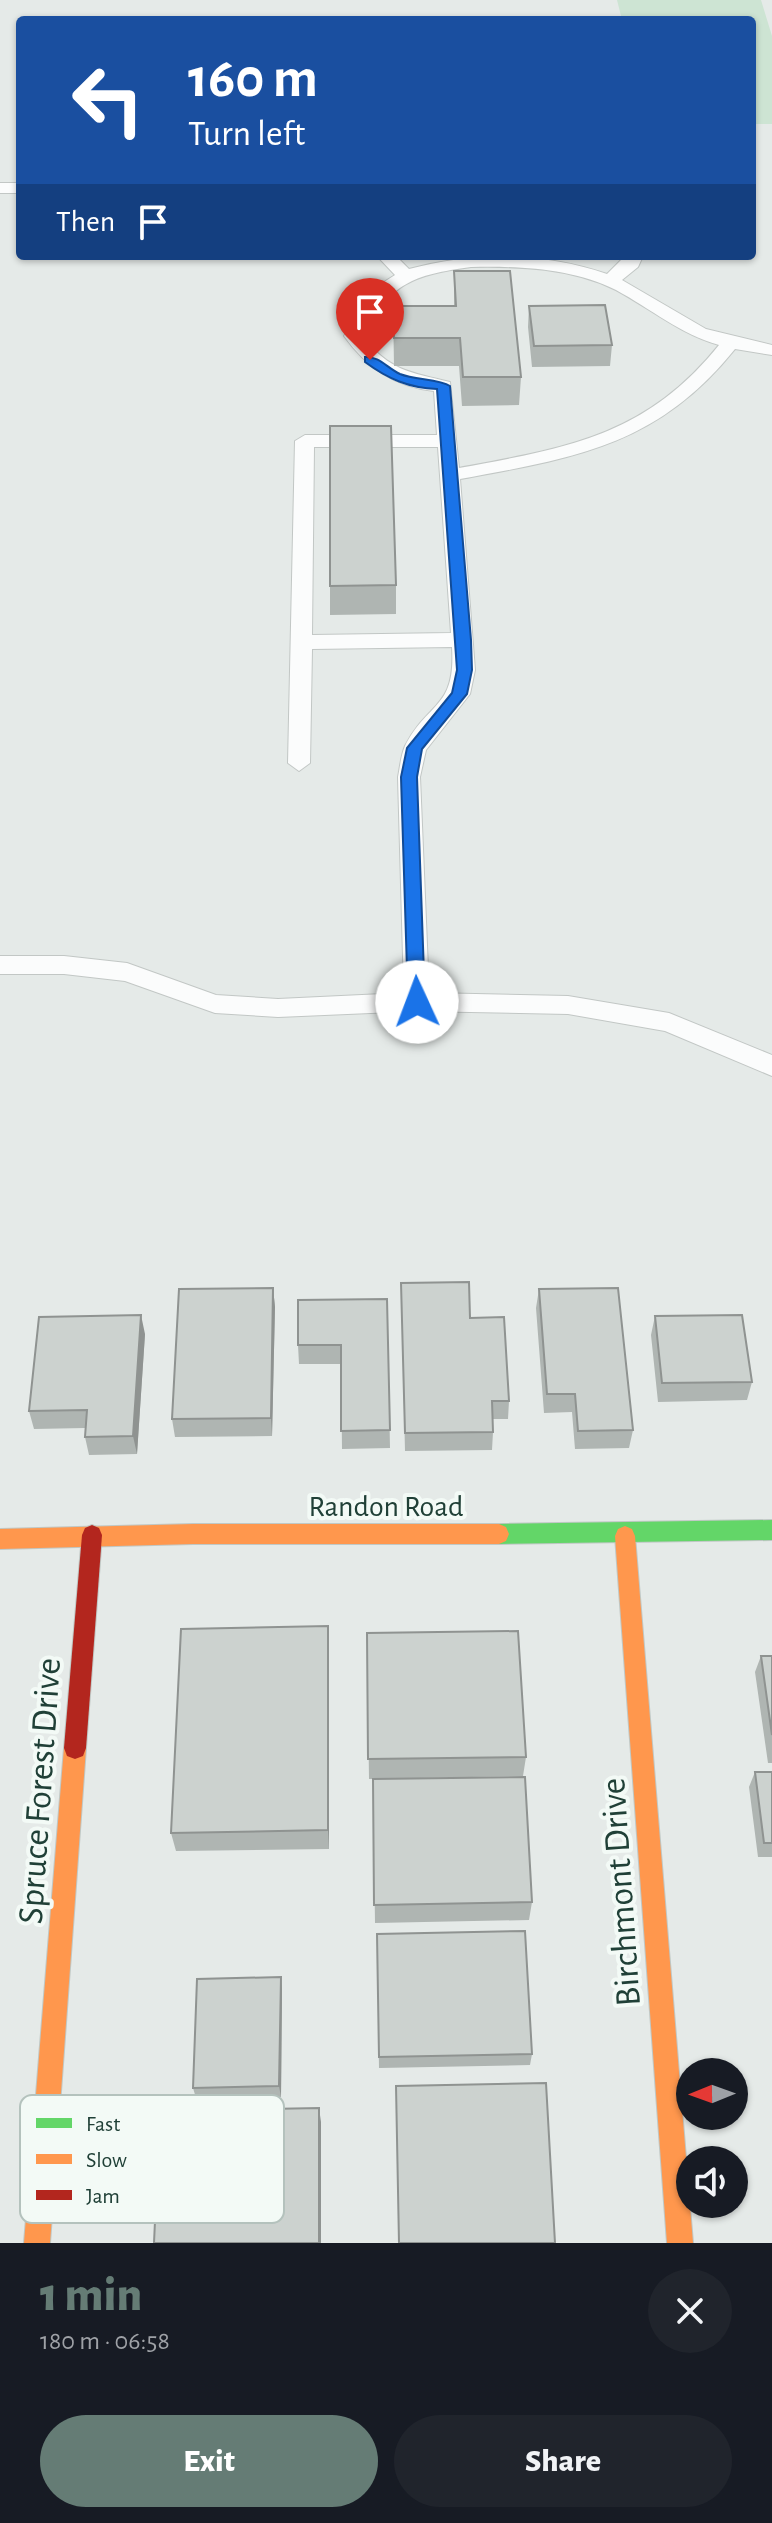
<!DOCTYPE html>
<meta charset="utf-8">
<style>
body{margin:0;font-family:"Alegreya Sans",sans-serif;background:#20242c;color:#f1f3f6;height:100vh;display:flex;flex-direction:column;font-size:30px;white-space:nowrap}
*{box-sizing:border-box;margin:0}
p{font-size:26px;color:#9ea1a6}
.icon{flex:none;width:44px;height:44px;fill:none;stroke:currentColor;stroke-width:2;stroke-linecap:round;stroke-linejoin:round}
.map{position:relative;height:2243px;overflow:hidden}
.panel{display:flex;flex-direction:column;background:#171b24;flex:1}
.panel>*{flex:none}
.banner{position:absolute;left:16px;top:16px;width:740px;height:244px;border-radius:8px;box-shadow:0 2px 6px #0004;background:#1a4fa0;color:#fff;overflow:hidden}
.needle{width:52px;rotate:269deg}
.fabs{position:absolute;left:676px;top:2058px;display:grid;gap:16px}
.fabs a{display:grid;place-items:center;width:72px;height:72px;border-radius:50%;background:#171b24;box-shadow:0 2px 6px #0004;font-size:40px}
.pin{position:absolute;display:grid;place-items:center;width:68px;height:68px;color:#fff;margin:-82px -34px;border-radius:50% 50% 50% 0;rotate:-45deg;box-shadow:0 0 8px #0007}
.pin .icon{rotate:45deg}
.me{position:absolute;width:88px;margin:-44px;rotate:358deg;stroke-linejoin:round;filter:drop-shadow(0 0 6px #0008)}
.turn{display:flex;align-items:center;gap:28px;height:168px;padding:0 40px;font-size:36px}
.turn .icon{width:104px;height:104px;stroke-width:2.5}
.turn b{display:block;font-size:56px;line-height:68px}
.then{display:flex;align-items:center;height:76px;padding:0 40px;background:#0003;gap:16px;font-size:30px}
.round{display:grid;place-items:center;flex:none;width:84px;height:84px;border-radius:42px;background:#20242c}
.overview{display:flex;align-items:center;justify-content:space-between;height:136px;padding:0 40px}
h1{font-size:48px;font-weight:800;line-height:60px;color:#657c75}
.primary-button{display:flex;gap:16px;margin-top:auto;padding:16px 40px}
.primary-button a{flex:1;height:92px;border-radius:48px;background:#657c75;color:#fff;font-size:32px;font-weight:800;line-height:92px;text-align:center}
.primary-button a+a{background:#20242c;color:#f1f3f6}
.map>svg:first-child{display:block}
.green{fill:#cde4d3}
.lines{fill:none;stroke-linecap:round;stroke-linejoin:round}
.lane-casing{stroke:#c2c7c5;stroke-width:2}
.fast-casing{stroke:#c0c8c5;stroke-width:2}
.slow-casing{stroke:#c0c8c5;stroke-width:2}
.jam-casing{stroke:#c0c8c5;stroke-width:2}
.lane{fill:#fbfcfc;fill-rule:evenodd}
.fast{fill:#63d668;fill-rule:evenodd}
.slow{fill:#ff974d;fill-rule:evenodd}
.jam{fill:#b3261e;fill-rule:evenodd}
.wall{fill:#afb5b2}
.shaded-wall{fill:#8f9391}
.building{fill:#ccd2cf;stroke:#8f9391;stroke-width:2}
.route{fill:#1a73e8;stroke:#114b97;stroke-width:2}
.labels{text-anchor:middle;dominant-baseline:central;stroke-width:8;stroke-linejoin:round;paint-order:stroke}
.street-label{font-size:30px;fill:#204037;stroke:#f3faf6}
.near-street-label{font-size:36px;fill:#204037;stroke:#f3faf6}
.key{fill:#f3faf6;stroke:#b4c2bd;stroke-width:2}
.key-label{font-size:22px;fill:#204037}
</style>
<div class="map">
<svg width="772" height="2243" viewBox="0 0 772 2243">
<rect width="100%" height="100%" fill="#e5eae8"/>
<!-- green -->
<path class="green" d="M 617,0 L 761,0 L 772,36 L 772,124 L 752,124 L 752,20 L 622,20 Z"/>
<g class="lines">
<defs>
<path id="lane" d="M 0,183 L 20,183 L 20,193 L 0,193 Z
M 377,256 L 396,256 L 409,269 C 474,252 543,252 607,274 L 625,256 L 643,256 L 638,267 L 622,280 L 706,329 L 772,345 L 772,355 L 735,349 C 657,446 575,458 460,479 L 475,670 L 470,694 L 426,750 L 420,777 L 429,993 L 568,996 L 669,1013 L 772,1055 L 772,1076 L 665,1031 L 568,1014 L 417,1011 L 278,1017 L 215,1013 L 125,981 L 64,974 L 0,974 L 0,956 L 64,956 L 127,963 L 216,995 L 278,999 L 404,993 L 398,777 C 400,767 401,755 405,746 C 428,701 456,709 452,647 L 312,649 L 310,763 L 299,771 L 288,763 L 295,441 L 305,435 L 437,435 L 434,391 C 395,387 367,368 344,336 L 373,289 L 395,275 ZM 471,267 C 519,266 571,268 616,290 C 651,309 680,334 719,345 C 646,436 567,448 459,468 L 450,382 C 409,372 390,371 362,336 C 390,283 413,275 471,267 ZM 314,447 L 438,447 L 451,633 L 312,635 Z"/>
<path id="fast" d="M 772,1520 L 772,1540 L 499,1544 L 492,1541 L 489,1534 L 492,1527 L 499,1524 Z"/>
<path id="slow" d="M 193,1524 L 499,1524 L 506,1527 L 509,1534 L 506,1541 L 499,1544 L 193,1544 L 0,1549 L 0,1529 Z
M 625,1526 L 632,1529 L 635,1536 L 693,2243 L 667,2243 L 615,1536 L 618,1529 Z
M 75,1737 L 83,1740 L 86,1748 L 50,2243 L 24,2243 L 64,1748 L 67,1740 Z"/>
<path id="jam" d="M 92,1525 L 99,1528 L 102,1535 L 86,1748 L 83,1756 L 75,1759 L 67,1756 L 64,1748 L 82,1535 L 85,1528 Z"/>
</defs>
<!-- lane casing -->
<use href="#lane" class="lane-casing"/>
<!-- fast casing -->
<use href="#fast" class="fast-casing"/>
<!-- slow casing -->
<use href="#slow" class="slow-casing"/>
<!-- jam casing -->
<use href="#jam" class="jam-casing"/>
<!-- lane -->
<use href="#lane" class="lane"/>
<!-- fast -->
<use href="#fast" class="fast"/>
<!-- slow -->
<use href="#slow" class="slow"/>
<!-- jam -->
<use href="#jam" class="jam"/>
</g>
<!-- wall -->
<path class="wall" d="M 454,271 L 521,377 L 519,405 L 462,406 L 459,366 L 394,366 L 393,306 L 454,306 Z
M 529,306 L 612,345 L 610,366 L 532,367 L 528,327 Z
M 396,585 L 396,614 L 330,615 L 330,586 Z
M 401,1283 L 470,1318 L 509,1401 L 508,1419 L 493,1419 L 493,1432 L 492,1450 L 405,1451 Z
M 273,1288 L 275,1307 L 272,1436 L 175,1437 L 172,1419 Z
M 539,1289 L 633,1430 L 629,1448 L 575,1449 L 572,1412 L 544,1413 L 536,1308 Z
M 387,1299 L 390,1448 L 342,1449 L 341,1364 L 299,1364 L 298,1345 Z
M 655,1316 L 752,1382 L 747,1400 L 658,1402 L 651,1335 Z
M 145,1334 L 137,1454 L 89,1455 L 85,1437 L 85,1428 L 34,1429 L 29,1411 Z
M 367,1633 L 526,1757 L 523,1776 L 369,1779 Z
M 329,1648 L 329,1849 L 176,1851 L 171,1833 Z
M 761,1656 L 772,1656 L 772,1763 L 768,1763 L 755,1672 Z
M 755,1772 L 772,1772 L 772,1857 L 758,1857 L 749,1787 Z
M 373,1779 L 532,1902 L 529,1920 L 375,1923 Z
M 377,1934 L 532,2054 L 530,2065 L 379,2068 Z
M 281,1977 L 282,1989 L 281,2097 L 196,2098 L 193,2088 Z"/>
<!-- shaded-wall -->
<path class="shaded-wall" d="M 273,1288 L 275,1307 L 272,1436 L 271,1418 Z
M 141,1315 L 145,1334 L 137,1454 L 133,1436 Z
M 328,1626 L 329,1648 L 329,1849 L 328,1830 Z
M 281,1977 L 282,1989 L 281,2097 L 279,2086 Z
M 319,2108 L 321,2122 L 321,2243 L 319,2243 Z"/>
<!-- building -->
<path class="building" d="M 454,271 L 510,271 L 521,377 L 463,377 L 460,338 L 394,338 L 393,306 L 456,306 Z
M 605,305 L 612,345 L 534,346 L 529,306 Z
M 330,426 L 391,426 L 396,585 L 330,586 Z
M 469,1282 L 470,1318 L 504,1317 L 509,1401 L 492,1401 L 493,1432 L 405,1433 L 401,1283 Z
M 273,1288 L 271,1418 L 172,1419 L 179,1289 Z
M 618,1288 L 633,1430 L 578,1431 L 575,1394 L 547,1394 L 539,1289 Z
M 387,1299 L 390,1430 L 341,1431 L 341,1345 L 298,1345 L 298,1300 Z
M 141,1315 L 133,1436 L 85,1437 L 87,1410 L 29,1411 L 39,1317 Z
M 742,1315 L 752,1382 L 662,1383 L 655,1316 Z
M 328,1626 L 328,1830 L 171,1833 L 181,1629 Z
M 518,1631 L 526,1757 L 368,1759 L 367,1633 Z
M 761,1656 L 772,1656 L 772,1735 Z
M 755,1772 L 772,1772 L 772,1843 L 764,1843 Z
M 525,1777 L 532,1902 L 374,1905 L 373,1779 Z
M 525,1931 L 532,2054 L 379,2057 L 377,1934 Z
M 281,1977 L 279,2086 L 193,2088 L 197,1979 Z
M 546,2083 L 555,2243 L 399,2243 L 396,2086 Z
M 319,2108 L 319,2243 L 154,2243 L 160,2111 Z"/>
<!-- route -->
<path class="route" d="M 365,357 C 379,356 387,368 400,374 C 415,380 439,379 450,386 L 471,640 L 472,670 L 467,694 L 422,749 L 417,777 L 425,1002 L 417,1009 L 408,1002 L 401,777 L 407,748 L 452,693 L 457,670 L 437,389 C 409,388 388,379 365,362 Z"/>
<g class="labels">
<!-- street labels -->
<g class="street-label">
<text x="386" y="1507">Randon Road</text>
</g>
<!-- near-street labels -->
<g class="near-street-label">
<text transform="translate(40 1791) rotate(-86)">Spruce Forest Drive</text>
<text transform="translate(621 1892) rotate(-94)">Birchmont Drive</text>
</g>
</g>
<!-- legend -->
<rect x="20" y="2095" width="264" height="128" rx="12" class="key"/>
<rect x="36" y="2118" width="36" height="10" fill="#63d668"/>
<rect x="36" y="2154" width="36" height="10" fill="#ff974d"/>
<rect x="36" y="2190" width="36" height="10" fill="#b3261e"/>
<g class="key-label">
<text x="86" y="2131">Fast</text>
<text x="86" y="2167">Slow</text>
<text x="86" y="2203">Jam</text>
</g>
</svg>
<div class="fabs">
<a><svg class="needle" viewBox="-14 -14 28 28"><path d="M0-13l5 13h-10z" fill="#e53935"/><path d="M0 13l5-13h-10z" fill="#9ea1a6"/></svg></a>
<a><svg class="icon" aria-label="sound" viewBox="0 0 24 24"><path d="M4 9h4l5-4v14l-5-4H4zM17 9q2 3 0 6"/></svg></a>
</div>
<div class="pin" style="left:370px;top:360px;background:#d93025"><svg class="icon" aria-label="arrive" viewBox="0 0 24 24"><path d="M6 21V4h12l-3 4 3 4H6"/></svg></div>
<svg class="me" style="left:417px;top:1002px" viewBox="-20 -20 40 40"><circle r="19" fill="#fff"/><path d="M0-13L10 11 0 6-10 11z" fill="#1a73e8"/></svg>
<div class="banner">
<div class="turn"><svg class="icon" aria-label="left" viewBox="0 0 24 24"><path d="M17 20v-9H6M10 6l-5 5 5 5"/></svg><div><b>160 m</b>Turn left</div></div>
<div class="then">Then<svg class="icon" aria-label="arrive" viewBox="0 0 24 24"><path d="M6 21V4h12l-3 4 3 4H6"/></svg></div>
</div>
</div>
<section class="panel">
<div class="overview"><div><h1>1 min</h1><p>180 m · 06:58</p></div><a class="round"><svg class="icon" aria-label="close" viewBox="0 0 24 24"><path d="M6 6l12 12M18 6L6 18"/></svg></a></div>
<div class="primary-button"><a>Exit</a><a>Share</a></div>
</section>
